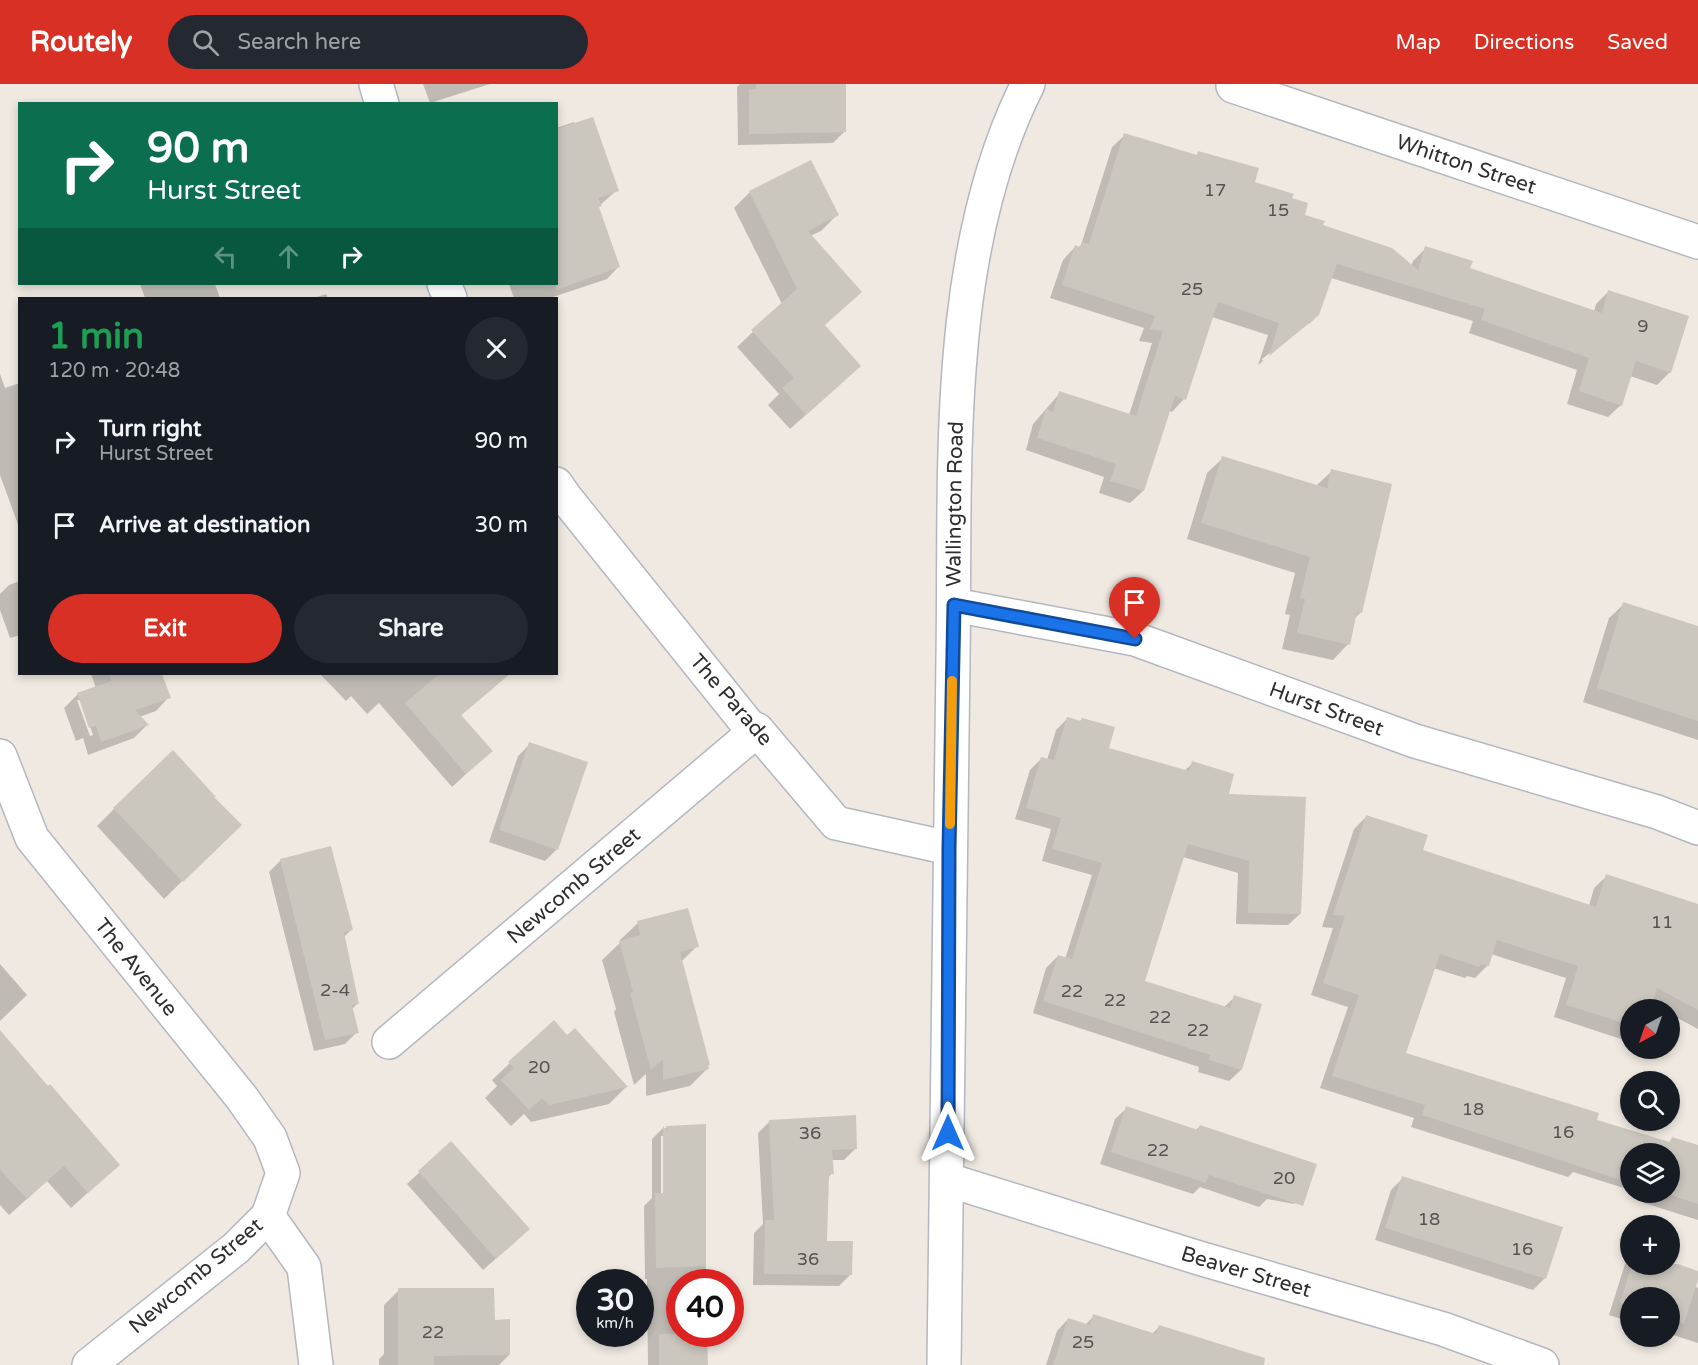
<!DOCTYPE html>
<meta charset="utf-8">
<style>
body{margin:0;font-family:"Varela Round",sans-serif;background:#242831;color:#f1f3f6;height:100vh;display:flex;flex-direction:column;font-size:22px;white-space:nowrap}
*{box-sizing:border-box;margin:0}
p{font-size:20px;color:#9ea1a6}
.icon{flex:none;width:33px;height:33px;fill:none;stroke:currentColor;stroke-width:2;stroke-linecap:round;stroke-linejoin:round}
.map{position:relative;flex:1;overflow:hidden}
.sheet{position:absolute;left:18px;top:213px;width:540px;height:378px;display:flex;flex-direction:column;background:#171b24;border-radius:0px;box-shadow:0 3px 9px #0003}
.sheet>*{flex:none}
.top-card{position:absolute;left:18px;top:18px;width:540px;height:183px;border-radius:0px;box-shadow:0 3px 9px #0003;background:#0b6e4f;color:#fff;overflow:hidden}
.needle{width:39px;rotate:220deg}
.tools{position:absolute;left:1620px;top:915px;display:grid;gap:12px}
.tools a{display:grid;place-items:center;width:60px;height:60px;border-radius:50%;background:#171b24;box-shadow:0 3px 9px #0003;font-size:30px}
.speed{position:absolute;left:576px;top:1185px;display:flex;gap:12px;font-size:30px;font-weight:700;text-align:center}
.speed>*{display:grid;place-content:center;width:78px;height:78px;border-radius:50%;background:#171b24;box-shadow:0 3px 9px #0003;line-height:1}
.speed small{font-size:15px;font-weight:400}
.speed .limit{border:9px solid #d22;background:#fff;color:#111}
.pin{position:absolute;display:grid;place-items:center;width:51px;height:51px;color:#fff;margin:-62px -26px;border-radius:50% 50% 50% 0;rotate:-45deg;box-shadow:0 0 6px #0007}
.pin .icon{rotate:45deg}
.me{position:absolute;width:66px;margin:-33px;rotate:0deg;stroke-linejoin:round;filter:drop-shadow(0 0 4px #0008)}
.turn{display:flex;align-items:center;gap:21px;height:126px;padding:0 30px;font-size:27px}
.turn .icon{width:78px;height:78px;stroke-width:2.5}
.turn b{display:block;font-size:42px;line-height:51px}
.lanes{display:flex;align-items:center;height:57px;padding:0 30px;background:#0003;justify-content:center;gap:30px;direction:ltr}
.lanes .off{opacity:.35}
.round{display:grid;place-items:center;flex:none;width:63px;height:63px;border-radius:32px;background:#242831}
.overview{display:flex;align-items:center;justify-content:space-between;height:102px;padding:0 30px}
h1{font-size:36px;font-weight:800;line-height:45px;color:#1e9e55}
.action{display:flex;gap:12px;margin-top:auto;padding:12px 30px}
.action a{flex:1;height:69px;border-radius:36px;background:#d93025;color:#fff;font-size:24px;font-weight:800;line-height:69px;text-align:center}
.action a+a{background:#242831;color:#f1f3f6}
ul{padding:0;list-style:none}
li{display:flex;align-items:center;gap:18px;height:84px;padding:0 30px}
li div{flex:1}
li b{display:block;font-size:22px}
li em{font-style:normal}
header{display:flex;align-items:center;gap:36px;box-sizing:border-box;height:84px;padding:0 30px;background:#d93025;color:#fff}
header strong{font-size:28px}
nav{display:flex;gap:33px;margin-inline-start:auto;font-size:21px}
.search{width:420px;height:54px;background:#242831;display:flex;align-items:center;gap:15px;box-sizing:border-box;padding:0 21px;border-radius:33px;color:#9ea1a6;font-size:22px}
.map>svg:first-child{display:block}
.shadow{fill:#0003;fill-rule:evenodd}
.building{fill:#cbc7bf}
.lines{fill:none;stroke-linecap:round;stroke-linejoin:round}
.street-casing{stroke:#b4b7c1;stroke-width:36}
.secondary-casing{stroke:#b4b7c1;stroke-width:36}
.street{stroke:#fff;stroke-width:33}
.secondary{stroke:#fff;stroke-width:33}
.route-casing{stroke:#114b97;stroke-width:15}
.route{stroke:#1a73e8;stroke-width:10}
.slow{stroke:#f59e0b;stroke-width:10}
.labels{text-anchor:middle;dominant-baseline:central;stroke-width:6;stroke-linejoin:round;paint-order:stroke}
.number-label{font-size:18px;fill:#555452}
.street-label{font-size:21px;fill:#2e2e2e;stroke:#fff}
</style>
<header>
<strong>Routely</strong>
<div class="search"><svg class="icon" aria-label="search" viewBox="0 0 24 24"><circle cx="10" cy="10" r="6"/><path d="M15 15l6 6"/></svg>Search here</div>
<nav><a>Map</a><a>Directions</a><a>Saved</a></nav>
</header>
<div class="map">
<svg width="1698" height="1281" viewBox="0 0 1698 1281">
<rect width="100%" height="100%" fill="#efe9e1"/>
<!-- shadow -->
<path class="shadow" d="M 423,0 L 490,0 L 430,19 Z
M 740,0 L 844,0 L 845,47 L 833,59 L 738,61 L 737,3 Z
M 574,38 L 617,106 L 598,123 L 618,183 L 607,195 L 550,214 L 514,214 L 509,200 L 556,200 L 556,44 Z
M 1125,51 L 1195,72 L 1199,69 L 1253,98 L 1290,115 L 1303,132 L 1411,182 L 1413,177 L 1426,164 L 1469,185 L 1594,228 L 1596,220 L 1609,207 L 1670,288 L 1657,301 L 1630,292 L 1621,321 L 1608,333 L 1567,320 L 1577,286 L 1469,249 L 1473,237 L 1331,194 L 1318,231 L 1309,240 L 1309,238 L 1262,275 L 1263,277 L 1258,281 L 1268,251 L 1212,233 L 1184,315 L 1172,328 L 1169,327 L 1143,407 L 1130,419 L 1099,409 L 1104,393 L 1026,366 L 1033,340 L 1060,309 L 1129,331 L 1152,259 L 1139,257 L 1144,244 L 1050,214 L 1063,176 L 1075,163 L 1078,164 L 1081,161 L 1112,63 Z
M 750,108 L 837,131 L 821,147 L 810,152 L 824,242 L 844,297 L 790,345 L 768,321 L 779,310 L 737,263 L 782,220 L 734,124 Z
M 140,200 L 215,200 L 220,214 L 145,214 Z
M 326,210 L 328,214 L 314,214 Z
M 0,290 L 5,304 L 20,299 L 20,446 L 0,391 Z
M 1223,374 L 1316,402 L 1332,387 L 1361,528 L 1354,535 L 1348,560 L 1333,576 L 1282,565 L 1290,531 L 1285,530 L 1295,489 L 1187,455 L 1207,389 Z
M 20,497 L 20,551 L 10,554 L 0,526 L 0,510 L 9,501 Z
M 1624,520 L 1698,544 L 1698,656 L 1583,618 L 1609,534 Z
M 91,590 L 160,590 L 169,613 L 156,627 L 139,633 L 147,641 L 134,654 L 88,671 L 83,654 L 76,657 L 64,624 L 77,611 L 96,604 ZM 77,616 L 81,616 L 93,651 L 90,652 Z
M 320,590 L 505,590 L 492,605 L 460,632 L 491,667 L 452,703 L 379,619 L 367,630 L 351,612 L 346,617 Z
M 1067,635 L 1079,638 L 1082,635 L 1107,665 L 1184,687 L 1193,679 L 1227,711 L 1300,830 L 1288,841 L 1236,840 L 1238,789 L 1183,773 L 1144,898 L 1223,924 L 1235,913 L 1241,986 L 1229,997 L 1198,988 L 1199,983 L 1033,929 L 1046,884 L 1058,872 L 1065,875 L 1092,791 L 1042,777 L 1051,745 L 1015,735 L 1030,686 L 1042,674 L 1047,676 L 1056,646 Z
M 530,660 L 557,765 L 545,777 L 489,758 L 518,672 Z
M 193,691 L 239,741 L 164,815 L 97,742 L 114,725 Z
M 1366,733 L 1421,767 L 1589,822 L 1594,804 L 1607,792 L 1698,823 L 1698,945 L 1670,930 L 1670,926 L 1662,926 L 1651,920 L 1630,926 L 1630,958 L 1554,933 L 1566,894 L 1491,870 L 1487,882 L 1475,894 L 1467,892 L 1465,894 L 1433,884 L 1404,970 L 1595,1037 L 1668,1059 L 1672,1055 L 1698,1063 L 1698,1136 L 1644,1119 L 1647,1111 L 1639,1108 L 1670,1108 L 1670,1070 L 1630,1070 L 1630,1106 L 1573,1088 L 1568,1093 L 1411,1043 L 1414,1034 L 1320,1004 L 1348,923 L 1311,911 L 1333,844 L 1322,843 L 1354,745 Z
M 281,776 L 351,846 L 343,854 L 358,919 L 352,925 L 357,948 L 345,960 L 314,967 L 269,788 Z
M 638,839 L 697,862 L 681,878 L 707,985 L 690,1002 L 646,1012 L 646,990 L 634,1001 L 614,928 L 616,925 L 602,876 L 621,858 L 620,856 Z
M 0,880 L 27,911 L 0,937 Z
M 0,949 L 118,1081 L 71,1124 L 47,1097 L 9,1131 L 0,1121 Z
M 567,953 L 626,1003 L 609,1020 L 531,1038 L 524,1030 L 511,1042 L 485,1014 L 497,1002 L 492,996 L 510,979 Z
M 1127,1024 L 1196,1046 L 1200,1042 L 1306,1109 L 1294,1120 L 1267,1115 L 1259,1123 L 1200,1103 L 1193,1110 L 1100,1080 L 1115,1035 Z
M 769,1038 L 856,1064 L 844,1076 L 831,1076 L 832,1089 L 828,1094 L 826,1158 L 851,1190 L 839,1202 L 753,1201 L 754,1149 L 763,1140 L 758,1049 Z
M 704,1041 L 706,1198 L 680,1198 L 680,1250 L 706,1250 L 706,1281 L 648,1281 L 647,1195 L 645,1195 L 644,1122 L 652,1114 L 652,1055 L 663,1044 L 664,1046 L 667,1043 ZM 661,1052 L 664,1052 L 664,1116 L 661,1116 Z
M 451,1059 L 516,1157 L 483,1186 L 407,1100 Z
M 1403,1094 L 1545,1194 L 1533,1206 L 1375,1156 L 1391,1106 Z
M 1630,1175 L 1630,1180 L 1670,1179 L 1698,1188 L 1694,1202 L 1698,1204 L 1698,1259 L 1670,1250 L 1670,1214 L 1630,1214 L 1630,1238 L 1609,1231 L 1625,1180 Z
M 399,1206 L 493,1237 L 509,1271 L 499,1281 L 379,1281 L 379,1275 L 384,1270 L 384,1221 Z
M 1094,1232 L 1152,1250 L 1160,1242 L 1218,1281 L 1046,1281 L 1057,1247 L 1068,1235 L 1085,1241 Z"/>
<!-- building -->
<path class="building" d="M 756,0 L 846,0 L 846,48 L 749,50 L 749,6 L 756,5 Z
M 593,33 L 619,107 L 598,114 L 602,122 L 599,123 L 620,183 L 556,206 L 556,45 Z
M 1124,49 L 1197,71 L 1198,67 L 1259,84 L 1255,98 L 1294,110 L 1292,114 L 1308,119 L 1305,131 L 1325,137 L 1323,141 L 1392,164 L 1418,186 L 1425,162 L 1473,177 L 1470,184 L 1602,229 L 1608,206 L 1689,232 L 1671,289 L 1636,277 L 1622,322 L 1579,307 L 1589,274 L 1481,236 L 1485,225 L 1337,180 L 1319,231 L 1269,272 L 1279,239 L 1218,218 L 1186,316 L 1175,312 L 1144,407 L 1110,397 L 1116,380 L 1037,354 L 1046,325 L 1053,328 L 1059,307 L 1136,332 L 1163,247 L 1150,245 L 1155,232 L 1062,201 L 1075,161 L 1080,163 L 1082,158 L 1089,160 Z
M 811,76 L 839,131 L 808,147 L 862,208 L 825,241 L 861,282 L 806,331 L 782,304 L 794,294 L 751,246 L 797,205 L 749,107 Z
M 1222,372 L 1327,404 L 1331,385 L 1392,400 L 1362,529 L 1357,528 L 1350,561 L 1297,549 L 1305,515 L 1300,514 L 1310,473 L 1201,439 Z
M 1623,518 L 1698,542 L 1698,637 L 1597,604 Z
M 109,590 L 162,590 L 171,614 L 135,626 L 149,641 L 101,658 L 96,642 L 89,644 L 77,609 L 111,597 Z
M 439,590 L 510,590 L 461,631 L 493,667 L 466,690 L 405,619 Z
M 1067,633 L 1081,637 L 1082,634 L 1115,643 L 1109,664 L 1189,687 L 1192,677 L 1234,690 L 1229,710 L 1306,713 L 1301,830 L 1248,829 L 1249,777 L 1188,760 L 1145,897 L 1230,924 L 1234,911 L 1262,920 L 1242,986 L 1209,976 L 1210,971 L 1043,917 L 1058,871 L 1072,875 L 1102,779 L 1052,765 L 1061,734 L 1026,724 L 1041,673 L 1054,676 Z
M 529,658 L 588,678 L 558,766 L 499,746 Z
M 173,666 L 216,713 L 214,713 L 242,741 L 183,798 L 113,724 Z
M 1366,731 L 1428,751 L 1423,766 L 1596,823 L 1606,790 L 1698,820 L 1698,926 L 1657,904 L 1650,926 L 1630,926 L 1630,941 L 1566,921 L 1578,882 L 1497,856 L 1489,882 L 1480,880 L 1479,883 L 1440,870 L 1406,969 L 1599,1029 L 1597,1036 L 1670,1058 L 1672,1053 L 1698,1061 L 1698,1120 L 1662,1108 L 1670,1108 L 1670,1070 L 1630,1070 L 1630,1099 L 1422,1031 L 1425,1021 L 1332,992 L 1359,911 L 1323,899 L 1345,832 L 1333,831 Z
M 331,762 L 353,846 L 344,848 L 359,920 L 352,921 L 359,949 L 325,956 L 280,775 Z
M 688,824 L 699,863 L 680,868 L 710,981 L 708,981 L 709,985 L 663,996 L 663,975 L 651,986 L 630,909 L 633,908 L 619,857 L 640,851 L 637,837 Z
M 554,936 L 567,951 L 575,944 L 628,1003 L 549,1021 L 542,1014 L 529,1026 L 501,996 L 514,984 L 508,978 Z
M 0,946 L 48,1002 L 50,1000 L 120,1081 L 88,1109 L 64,1082 L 27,1115 L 0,1086 Z
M 1126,1022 L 1198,1046 L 1200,1041 L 1317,1080 L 1303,1122 L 1209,1091 L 1206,1099 L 1111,1068 Z
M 856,1031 L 857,1065 L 832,1066 L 834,1090 L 829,1090 L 827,1157 L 853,1157 L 852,1191 L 764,1190 L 765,1136 L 774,1136 L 769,1036 Z
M 706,1040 L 706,1182 L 656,1184 L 655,1109 L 663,1109 L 663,1042 L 668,1048 L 666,1042 Z
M 451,1057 L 530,1145 L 496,1175 L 418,1087 Z
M 1402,1092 L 1563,1143 L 1546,1195 L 1385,1144 Z
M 1632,1180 L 1678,1180 L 1698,1187 L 1698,1196 L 1684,1240 L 1670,1235 L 1670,1214 L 1630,1214 L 1630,1223 L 1620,1219 Z
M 398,1204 L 494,1204 L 495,1236 L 510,1235 L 510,1271 L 434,1272 L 434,1281 L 398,1281 Z
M 1093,1230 L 1156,1250 L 1159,1241 L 1265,1274 L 1264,1281 L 1053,1281 L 1068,1234 L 1090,1241 Z
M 659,1250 L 707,1250 L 708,1281 L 659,1281 Z"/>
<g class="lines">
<defs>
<g id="street">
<path d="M 376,0 L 382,20"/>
<path id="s1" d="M 1233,2 L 1698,158"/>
<path d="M 444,200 L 450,214"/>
<path d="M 556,400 L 565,413 L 749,642 L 757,646 L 836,739 L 949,764"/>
<path id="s2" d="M 954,521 L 1135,555 L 1415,657 L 1657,728 L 1698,744"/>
<path id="s3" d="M 0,672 L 32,754 L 242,1014 L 270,1054 L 283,1089 L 268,1132 L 236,1164 L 89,1281"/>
<path id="s4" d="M 389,958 L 757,646"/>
<path id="s5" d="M 948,1096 L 1199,1174 L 1443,1245 L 1542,1281"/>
<path d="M 268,1132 L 304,1183 L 316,1281"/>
</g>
<g id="secondary">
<path id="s6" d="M 944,1281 C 949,1045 948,810 953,574 C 956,388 942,170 1028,0"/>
</g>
</defs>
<!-- street casing -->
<use href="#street" class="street-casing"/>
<!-- secondary casing -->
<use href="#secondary" class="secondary-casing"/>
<!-- street -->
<use href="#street" class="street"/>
<!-- secondary -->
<use href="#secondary" class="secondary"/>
</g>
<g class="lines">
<defs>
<path id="route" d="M 948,1049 L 949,764 L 954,521 L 1135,555"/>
</defs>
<!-- route casing -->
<use href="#route" class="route-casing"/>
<!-- route -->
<use href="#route" class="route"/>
<!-- slow -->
<path class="slow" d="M 950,740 L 952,597"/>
</g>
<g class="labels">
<!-- number labels -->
<g class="number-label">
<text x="1215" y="106">17</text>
<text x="1278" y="126">15</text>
<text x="1192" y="205">25</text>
<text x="1643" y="242">9</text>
<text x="1662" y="838">11</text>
<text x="335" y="906">2-4</text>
<text x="1072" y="907">22</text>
<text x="1115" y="916">22</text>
<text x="1160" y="933">22</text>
<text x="1198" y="946">22</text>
<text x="539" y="983">20</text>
<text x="1473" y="1025">18</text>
<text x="1563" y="1048">16</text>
<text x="810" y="1049">36</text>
<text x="1158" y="1066">22</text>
<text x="1284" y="1094">20</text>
<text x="1429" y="1135">18</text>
<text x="1522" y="1165">16</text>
<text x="808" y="1175">36</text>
<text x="433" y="1248">22</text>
<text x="1083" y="1258">25</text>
</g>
<!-- street labels -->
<g class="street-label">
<text stroke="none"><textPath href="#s1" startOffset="246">Whitton Street</textPath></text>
<text stroke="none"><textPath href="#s6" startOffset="861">Wallington Road</textPath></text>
<text transform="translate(731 616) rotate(49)">The Parade</text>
<text stroke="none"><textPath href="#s2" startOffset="388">Hurst Street</textPath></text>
<text stroke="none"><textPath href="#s4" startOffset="242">Newcomb Street</textPath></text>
<text stroke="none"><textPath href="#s3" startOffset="254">The Avenue</textPath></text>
<text stroke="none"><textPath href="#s5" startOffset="312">Beaver Street</textPath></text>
<text transform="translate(196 1192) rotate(-40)">Newcomb Street</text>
</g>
</g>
</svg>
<div class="tools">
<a><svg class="needle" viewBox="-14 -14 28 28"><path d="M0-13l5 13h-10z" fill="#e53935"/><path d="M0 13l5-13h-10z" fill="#9ea1a6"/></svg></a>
<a><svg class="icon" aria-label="search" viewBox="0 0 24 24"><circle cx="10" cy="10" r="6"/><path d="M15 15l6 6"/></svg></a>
<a><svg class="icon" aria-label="layers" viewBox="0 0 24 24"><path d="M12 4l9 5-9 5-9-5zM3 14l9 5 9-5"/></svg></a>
<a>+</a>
<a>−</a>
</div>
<div class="speed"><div>30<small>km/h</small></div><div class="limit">40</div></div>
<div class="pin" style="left:1135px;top:555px;background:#d93025"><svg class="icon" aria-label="arrive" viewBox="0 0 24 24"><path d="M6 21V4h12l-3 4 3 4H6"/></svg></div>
<svg class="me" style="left:948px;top:1049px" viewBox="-20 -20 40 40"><path d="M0-17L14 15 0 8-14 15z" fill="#1a73e8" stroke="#fff" stroke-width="4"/></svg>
<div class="top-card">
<div class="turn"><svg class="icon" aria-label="right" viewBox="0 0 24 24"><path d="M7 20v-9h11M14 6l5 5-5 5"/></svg><div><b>90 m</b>Hurst Street</div></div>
<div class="lanes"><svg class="icon off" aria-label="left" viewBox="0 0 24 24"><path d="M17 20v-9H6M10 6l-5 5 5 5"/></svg><svg class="icon off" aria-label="ahead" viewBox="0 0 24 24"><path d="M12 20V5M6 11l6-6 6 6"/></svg><svg class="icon" aria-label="right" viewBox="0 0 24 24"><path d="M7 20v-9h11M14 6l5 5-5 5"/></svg></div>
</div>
<section class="sheet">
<div class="overview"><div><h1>1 min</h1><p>120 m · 20:48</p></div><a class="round"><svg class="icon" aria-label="close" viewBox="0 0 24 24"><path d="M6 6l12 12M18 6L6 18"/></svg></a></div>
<ul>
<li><svg class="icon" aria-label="right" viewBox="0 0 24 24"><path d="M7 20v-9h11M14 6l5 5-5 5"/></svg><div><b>Turn right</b><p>Hurst Street</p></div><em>90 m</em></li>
<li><svg class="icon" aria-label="arrive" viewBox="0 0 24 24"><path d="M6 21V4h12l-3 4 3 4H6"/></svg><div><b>Arrive at destination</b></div><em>30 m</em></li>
</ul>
<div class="action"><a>Exit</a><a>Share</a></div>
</section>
</div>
